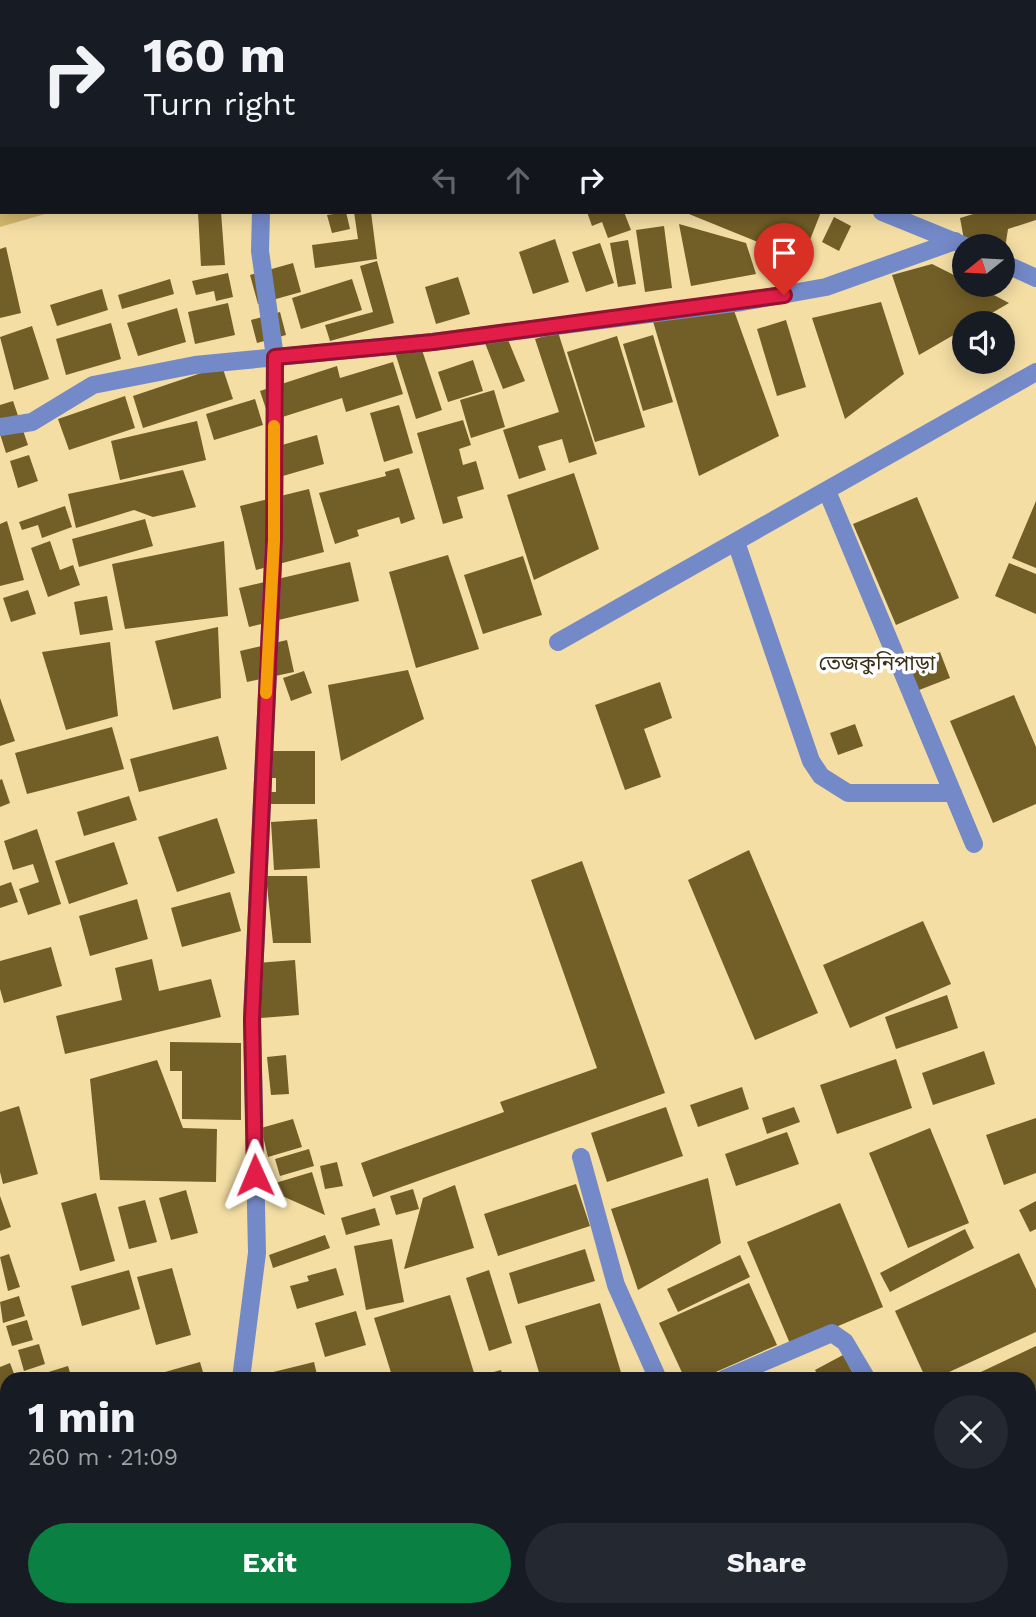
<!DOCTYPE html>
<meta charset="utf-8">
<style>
body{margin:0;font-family:"Work Sans","Noto Sans Bengali",sans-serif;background:#242831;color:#f1f3f6;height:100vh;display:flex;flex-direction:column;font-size:26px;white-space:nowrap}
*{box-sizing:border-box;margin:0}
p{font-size:23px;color:#9ea1a6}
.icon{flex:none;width:38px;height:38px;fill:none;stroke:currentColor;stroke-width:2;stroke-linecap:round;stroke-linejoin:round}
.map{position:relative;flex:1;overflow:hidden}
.panel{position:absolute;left:0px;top:1372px;width:1036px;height:245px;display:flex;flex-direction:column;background:#171b24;border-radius:21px 21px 0 0;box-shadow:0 4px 18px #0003}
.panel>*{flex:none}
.guide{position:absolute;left:0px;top:0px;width:1036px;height:214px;box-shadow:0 4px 18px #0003;background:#171b24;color:#f1f3f6;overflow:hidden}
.needle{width:46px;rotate:252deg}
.controls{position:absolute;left:952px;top:234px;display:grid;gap:14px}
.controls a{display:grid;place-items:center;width:63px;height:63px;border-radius:50%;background:#171b24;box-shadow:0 4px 18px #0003;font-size:35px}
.pin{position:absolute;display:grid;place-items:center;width:60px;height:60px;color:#fff;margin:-72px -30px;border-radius:50% 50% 50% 0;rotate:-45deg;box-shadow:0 0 7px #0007}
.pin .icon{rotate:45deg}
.me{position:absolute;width:77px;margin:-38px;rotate:359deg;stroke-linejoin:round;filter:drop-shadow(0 0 5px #0008)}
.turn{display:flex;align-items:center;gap:24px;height:147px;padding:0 28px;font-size:32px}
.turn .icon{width:91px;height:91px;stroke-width:2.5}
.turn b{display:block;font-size:49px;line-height:60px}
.lanes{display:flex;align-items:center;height:66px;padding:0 28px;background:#0003;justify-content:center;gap:35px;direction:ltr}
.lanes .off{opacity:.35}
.round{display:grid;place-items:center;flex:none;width:74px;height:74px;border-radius:37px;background:#242831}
.head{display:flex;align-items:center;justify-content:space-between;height:119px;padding:0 28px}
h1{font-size:42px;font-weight:700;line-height:52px}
.button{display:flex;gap:14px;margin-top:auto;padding:14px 28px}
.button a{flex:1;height:80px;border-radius:42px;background:#0b8043;color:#fff;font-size:28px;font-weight:700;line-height:80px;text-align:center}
.button a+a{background:#242831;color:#f1f3f6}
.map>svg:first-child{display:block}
.green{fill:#d3b76d}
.building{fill:#725e27}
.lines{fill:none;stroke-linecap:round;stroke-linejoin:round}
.minor{stroke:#7489c8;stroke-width:18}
.highway{stroke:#161a88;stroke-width:21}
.route-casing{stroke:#92132f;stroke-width:18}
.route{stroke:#e11d48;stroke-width:12}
.slow{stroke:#f59e0b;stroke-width:12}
.labels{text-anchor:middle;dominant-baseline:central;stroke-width:7;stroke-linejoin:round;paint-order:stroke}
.quarter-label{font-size:21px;fill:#383019;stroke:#fff}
</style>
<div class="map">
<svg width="1036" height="1617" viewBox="0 0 1036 1617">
<rect width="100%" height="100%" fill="#f4dea4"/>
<!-- green -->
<path class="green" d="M 0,38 L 2,212 L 52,212 L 0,227 Z"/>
<!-- building -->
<path class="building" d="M 198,212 L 221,212 L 225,265 L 201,266 Z
M 346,212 L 350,229 L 332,233 L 327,215 Z
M 354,212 L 371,212 L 377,259 L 315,268 L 312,245 L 358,239 Z
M 587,212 L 624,212 L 631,230 L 608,238 L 602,222 L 592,226 Z
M 684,212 L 821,212 L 802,260 Z
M 980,212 L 1036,212 L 1036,220 L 1008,229 L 1003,261 L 1003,247 L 965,245 L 960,218 Z
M 834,217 L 851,226 L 839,251 L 822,242 Z
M 679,224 L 746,243 L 756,274 L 691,286 Z
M 664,226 L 672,288 L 645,292 L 636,230 Z
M 555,239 L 569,282 L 533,294 L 519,252 Z
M 628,240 L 636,284 L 618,287 L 610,243 Z
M 600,243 L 614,283 L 586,292 L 572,252 Z
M 6,247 L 21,313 L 0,318 L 0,249 Z
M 377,261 L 394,323 L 330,341 L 325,325 L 373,312 L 360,266 Z
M 293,263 L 301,292 L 258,304 L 250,275 Z
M 932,264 L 964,280 L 964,285 L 975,285 L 1009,303 L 973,324 L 964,324 L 964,329 L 919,355 L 892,275 Z
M 228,273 L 233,297 L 216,301 L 214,291 L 196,295 L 192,281 Z
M 458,277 L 470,314 L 436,324 L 425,287 Z
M 170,279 L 174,294 L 122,309 L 118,295 Z
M 352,279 L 362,310 L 301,329 L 292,298 Z
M 102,289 L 108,310 L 57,326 L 50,305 Z
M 881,302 L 904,374 L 845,419 L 812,318 Z
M 228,303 L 235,335 L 195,344 L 188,312 Z
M 732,305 L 779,436 L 699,476 L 652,318 Z
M 177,308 L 186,342 L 138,356 L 127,323 Z
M 280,312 L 286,335 L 257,343 L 251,320 Z
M 786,320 L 806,387 L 777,396 L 757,329 Z
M 111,323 L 121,359 L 66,375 L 56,339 Z
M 32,326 L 49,379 L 14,390 L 0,337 Z
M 558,332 L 597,454 L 569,463 L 562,439 L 538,446 L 546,470 L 519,479 L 503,430 L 559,412 L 535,339 Z
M 506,335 L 525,381 L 503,389 L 483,338 Z
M 653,335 L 673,402 L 643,411 L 623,344 Z
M 617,336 L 645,427 L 595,442 L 567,352 Z
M 421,347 L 442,410 L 416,419 L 394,349 Z
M 473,360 L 483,391 L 448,402 L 438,372 Z
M 393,362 L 403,394 L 346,412 L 342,398 L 270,421 L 260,391 L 337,366 L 340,378 Z
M 222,366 L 233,399 L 143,428 L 133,396 Z
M 494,390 L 505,427 L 471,438 L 460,400 Z
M 125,396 L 135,428 L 69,450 L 58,419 Z
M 255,399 L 263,425 L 214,440 L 206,414 Z
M 13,401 L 28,445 L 6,453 L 0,434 L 0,405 Z
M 399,405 L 413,453 L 384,462 L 370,413 Z
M 463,420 L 471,445 L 459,449 L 463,465 L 476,461 L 484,489 L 457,497 L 463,518 L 443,524 L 417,433 Z
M 197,421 L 206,460 L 120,480 L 111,441 Z
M 317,435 L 324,464 L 276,478 L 268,449 Z
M 29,455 L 38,481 L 18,488 L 10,461 Z
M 399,468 L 415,519 L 401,524 L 399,517 L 357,530 L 359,536 L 335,544 L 319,493 L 386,476 L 385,472 Z
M 183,470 L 196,507 L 153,517 L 134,510 L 76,528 L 68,494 Z
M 574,473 L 599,549 L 534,580 L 507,495 Z
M 309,489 L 324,552 L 256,570 L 240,506 Z
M 917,497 L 959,598 L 896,625 L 853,524 Z
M 1036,501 L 1036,568 L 1012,558 Z
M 65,506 L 72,527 L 42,538 L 38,525 L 22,530 L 19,522 Z
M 145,519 L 153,546 L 79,567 L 72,539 Z
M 7,521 L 24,580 L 0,586 L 0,524 Z
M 50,541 L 60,570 L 73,565 L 80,585 L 48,597 L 31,548 Z
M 224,541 L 228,616 L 125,629 L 112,564 Z
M 448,555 L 479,649 L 416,668 L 389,572 Z
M 523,556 L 542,615 L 483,634 L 464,575 Z
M 350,562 L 359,601 L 249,627 L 239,588 Z
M 1009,563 L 1036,574 L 1036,614 L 995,596 Z
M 28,590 L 36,614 L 11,622 L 3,598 Z
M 107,596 L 113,630 L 80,635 L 74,602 Z
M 218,627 L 221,698 L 173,710 L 155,641 Z
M 287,640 L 294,672 L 247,682 L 240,651 Z
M 110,642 L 118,716 L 66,730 L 42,652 Z
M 940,652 L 950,678 L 914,692 L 904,666 Z
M 408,670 L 424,719 L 341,761 L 328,685 Z
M 304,671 L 312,693 L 291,701 L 283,678 Z
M 660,682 L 672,718 L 644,729 L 661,777 L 625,790 L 595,705 Z
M 1014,695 L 1036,747 L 1036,804 L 993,823 L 950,721 Z
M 0,698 L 15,741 L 0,746 Z
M 855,724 L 863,746 L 838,755 L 830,733 Z
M 112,727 L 124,769 L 27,794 L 15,753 Z
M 218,736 L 227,769 L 139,792 L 130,759 Z
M 260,751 L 315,751 L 315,804 L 261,804 L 260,792 L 276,792 L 276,778 L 260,778 Z
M 2,779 L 10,803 L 0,807 L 0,780 Z
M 129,796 L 137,820 L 84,836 L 77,812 Z
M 217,818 L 235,873 L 177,892 L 158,837 Z
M 317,819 L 320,868 L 274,870 L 271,822 Z
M 37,829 L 61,904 L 28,915 L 19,889 L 39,882 L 33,864 L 13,870 L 4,841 Z
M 114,842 L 128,884 L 69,904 L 55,861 Z
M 749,850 L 818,1013 L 755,1040 L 688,880 Z
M 582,861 L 665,1093 L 373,1197 L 361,1163 L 504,1112 L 500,1102 L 597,1068 L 531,880 Z
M 266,876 L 307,876 L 311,943 L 273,943 Z
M 11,882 L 18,902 L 0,908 L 0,886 Z
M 230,892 L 241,931 L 182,947 L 171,908 Z
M 137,899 L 148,939 L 90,956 L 79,916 Z
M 923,921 L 951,984 L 850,1028 L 823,965 Z
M 51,947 L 62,986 L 4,1003 L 0,989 L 0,961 Z
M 152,959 L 159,991 L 211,979 L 221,1017 L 65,1054 L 56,1016 L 122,1000 L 115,968 Z
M 295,960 L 299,1015 L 261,1018 L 257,963 Z
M 947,995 L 958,1028 L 896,1049 L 885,1017 Z
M 170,1042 L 241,1043 L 241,1120 L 182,1119 L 182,1071 L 170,1071 Z
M 984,1051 L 995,1084 L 933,1105 L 922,1073 Z
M 286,1055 L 289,1094 L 271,1095 L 267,1057 Z
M 896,1059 L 912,1108 L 837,1134 L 820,1085 Z
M 157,1060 L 183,1128 L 217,1129 L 216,1182 L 100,1180 L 90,1079 Z
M 742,1087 L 749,1109 L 698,1127 L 690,1105 Z
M 19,1106 L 38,1174 L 3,1184 L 0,1172 L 0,1112 Z
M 666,1107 L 683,1156 L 607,1182 L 591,1133 Z
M 794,1107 L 800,1122 L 767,1134 L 762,1118 Z
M 1036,1118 L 1036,1173 L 1004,1185 L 986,1135 Z
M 293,1119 L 302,1147 L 268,1157 L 261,1128 Z
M 930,1128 L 969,1223 L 908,1248 L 869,1153 Z
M 787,1132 L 799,1164 L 736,1186 L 725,1154 Z
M 309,1149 L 314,1166 L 280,1176 L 275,1159 Z
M 337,1162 L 343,1186 L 325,1189 L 320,1166 Z
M 312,1172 L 325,1215 L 262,1187 Z
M 708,1178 L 721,1243 L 638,1290 L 611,1209 Z
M 576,1184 L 590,1226 L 498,1256 L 484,1214 Z
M 455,1185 L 474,1248 L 404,1269 L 423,1198 Z
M 413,1189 L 419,1209 L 396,1215 L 390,1196 Z
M 186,1190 L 198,1233 L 171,1240 L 159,1198 Z
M 96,1193 L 115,1261 L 80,1271 L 61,1203 Z
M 0,1196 L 11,1227 L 0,1231 Z
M 145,1200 L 157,1242 L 129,1249 L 118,1207 Z
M 1036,1201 L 1036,1229 L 1030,1232 L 1019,1210 Z
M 840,1203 L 883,1307 L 791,1346 L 747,1242 Z
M 375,1208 L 380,1225 L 346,1235 L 341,1218 Z
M 965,1229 L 974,1248 L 890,1292 L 880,1273 Z
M 325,1235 L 330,1248 L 273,1268 L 269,1255 Z
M 392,1239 L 404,1302 L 366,1310 L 354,1246 Z
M 585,1249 L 595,1281 L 518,1304 L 509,1273 Z
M 1019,1253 L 1036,1289 L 1036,1332 L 934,1379 L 926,1379 L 895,1311 Z
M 9,1254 L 20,1287 L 8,1291 L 0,1257 Z
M 740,1255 L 750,1277 L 678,1312 L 667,1289 Z
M 172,1268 L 191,1335 L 156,1345 L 137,1277 Z
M 336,1268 L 344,1295 L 297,1309 L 290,1286 L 309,1281 L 307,1276 Z
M 129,1270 L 140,1309 L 82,1326 L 71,1286 Z
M 489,1270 L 512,1343 L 489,1351 L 466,1278 Z
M 749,1283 L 777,1345 L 700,1379 L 685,1379 L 659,1323 Z
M 450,1295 L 475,1376 L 465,1379 L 393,1379 L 374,1318 Z
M 19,1296 L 25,1316 L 3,1323 L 0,1302 Z
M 600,1303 L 623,1379 L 541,1379 L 525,1326 Z
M 356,1311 L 366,1345 L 325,1357 L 315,1323 Z
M 27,1320 L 33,1340 L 12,1346 L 6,1326 Z
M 39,1344 L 45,1364 L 24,1371 L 18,1350 Z
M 1036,1346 L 1036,1407 L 1029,1411 L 1029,1379 L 966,1379 Z
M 843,1355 L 856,1379 L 820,1379 L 815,1370 Z
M 200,1362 L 205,1379 L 144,1379 L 144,1378 Z
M 314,1362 L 318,1379 L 249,1379 L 249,1378 Z
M 10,1363 L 16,1379 L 7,1379 L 7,1392 L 0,1395 L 0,1367 Z
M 68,1366 L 72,1379 L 29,1379 L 29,1378 Z
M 501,1370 L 503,1379 L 472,1379 L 472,1378 Z
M 4,1400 L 7,1457 L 0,1459 L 0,1402 Z
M 1036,1445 L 1036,1536 L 1029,1539 L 1029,1449 Z
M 3,1486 L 7,1497 L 7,1610 L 97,1610 L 99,1617 L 0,1617 L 0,1487 Z
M 197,1610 L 258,1610 L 242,1617 L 198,1617 Z
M 371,1610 L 402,1610 L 404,1616 L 374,1617 Z
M 486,1610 L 529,1610 L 532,1617 L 468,1617 Z
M 574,1610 L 594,1610 L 596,1617 L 554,1617 Z
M 743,1610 L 772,1610 L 775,1617 L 728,1617 Z"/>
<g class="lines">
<!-- minor -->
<path class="minor" d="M 356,0 L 360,2
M 265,2 L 266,0
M 882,212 L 968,247
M 1003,263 L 1036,278
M 0,427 L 32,422 L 93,385 L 195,365 L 433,342 L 742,302 L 826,287 L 955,241
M 827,491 L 974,844
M 736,542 L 811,761 L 821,776 L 848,793 L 953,793
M 558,642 L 1036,372
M 581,1157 L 616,1285 L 658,1379
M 241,1379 L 257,1253 L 252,1019 L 274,540 L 275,357 L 260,251 L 261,212
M 724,1379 L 832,1333 L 845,1342 L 867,1379
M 1029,1561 L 1036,1557
M 433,1610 L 436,1617
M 617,1610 L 621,1617
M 1003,1610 L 1007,1617
M 168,1617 L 171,1610
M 257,1617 L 269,1610"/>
<!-- highway -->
<path class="highway" d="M 618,2 L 619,0
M 0,8 L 2,9"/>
</g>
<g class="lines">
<defs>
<path id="route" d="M 255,1175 L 252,1020 L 274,540 L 275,357 L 433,342 L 784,295"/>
</defs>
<!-- route casing -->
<use href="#route" class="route-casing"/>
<!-- route -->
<use href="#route" class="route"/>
<!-- slow -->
<path class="slow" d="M 266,693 L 274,540 L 274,426"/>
</g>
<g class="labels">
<!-- quarter labels -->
<g class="quarter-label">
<text x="877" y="662">তেজকুনিপাড়া</text>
</g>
</g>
</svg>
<div class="controls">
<a><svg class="needle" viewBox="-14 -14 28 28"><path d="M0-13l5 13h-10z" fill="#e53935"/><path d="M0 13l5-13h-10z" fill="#9ea1a6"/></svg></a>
<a><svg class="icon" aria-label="sound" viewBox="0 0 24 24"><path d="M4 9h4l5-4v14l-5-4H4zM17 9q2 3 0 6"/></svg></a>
</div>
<div class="pin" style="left:784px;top:295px;background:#d93025"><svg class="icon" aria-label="arrive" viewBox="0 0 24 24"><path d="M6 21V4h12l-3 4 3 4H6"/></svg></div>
<svg class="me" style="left:255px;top:1175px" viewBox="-20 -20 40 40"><path d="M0-17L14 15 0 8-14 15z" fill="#e11d48" stroke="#fff" stroke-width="4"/></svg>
<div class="guide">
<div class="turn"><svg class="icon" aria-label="right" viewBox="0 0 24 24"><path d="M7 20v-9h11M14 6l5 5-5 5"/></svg><div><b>160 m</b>Turn right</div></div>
<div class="lanes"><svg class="icon off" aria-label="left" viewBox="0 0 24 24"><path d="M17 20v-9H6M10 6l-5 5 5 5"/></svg><svg class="icon off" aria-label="ahead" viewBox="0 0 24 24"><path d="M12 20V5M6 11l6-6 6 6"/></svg><svg class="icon" aria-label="right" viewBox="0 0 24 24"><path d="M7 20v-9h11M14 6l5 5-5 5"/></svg></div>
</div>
<section class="panel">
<div class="head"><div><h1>1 min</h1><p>260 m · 21:09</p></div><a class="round"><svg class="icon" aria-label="close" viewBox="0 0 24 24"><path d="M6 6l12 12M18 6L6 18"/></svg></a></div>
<div class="button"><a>Exit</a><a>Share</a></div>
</section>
</div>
